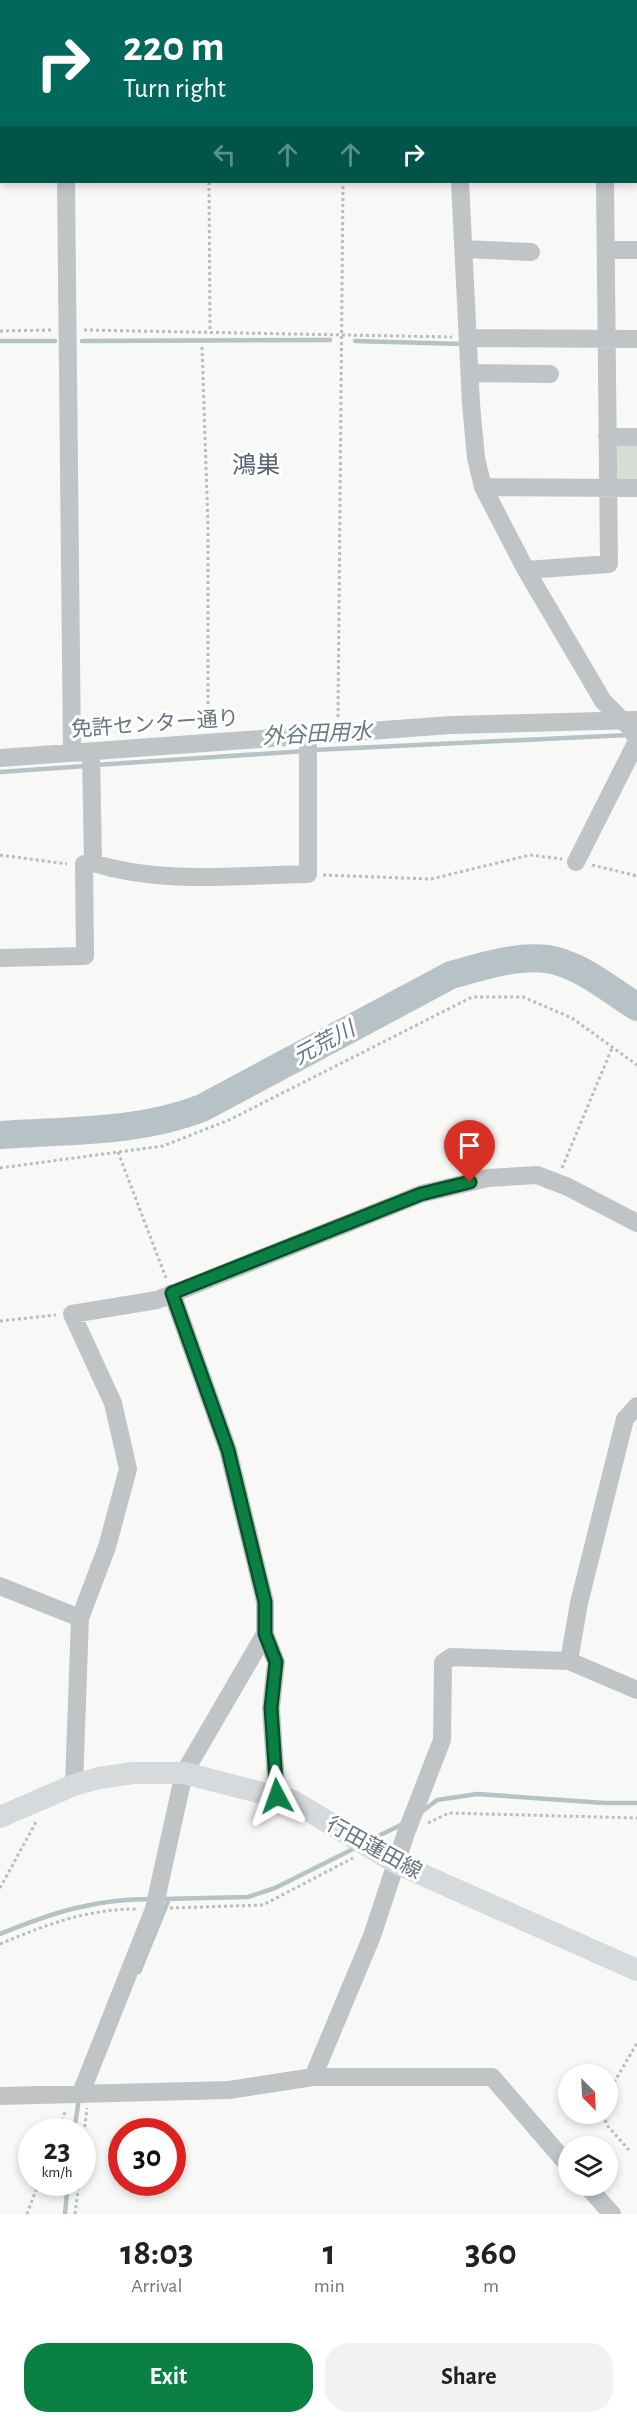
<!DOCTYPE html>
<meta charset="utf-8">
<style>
body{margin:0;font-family:"Alegreya Sans","Noto Sans JP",sans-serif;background:#f2f2f2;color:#202124;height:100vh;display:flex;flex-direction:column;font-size:22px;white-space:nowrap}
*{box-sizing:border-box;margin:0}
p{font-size:20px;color:#757577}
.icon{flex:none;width:33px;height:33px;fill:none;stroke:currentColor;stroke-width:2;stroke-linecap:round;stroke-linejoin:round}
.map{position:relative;height:2214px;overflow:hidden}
.drawer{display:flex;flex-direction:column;background:#fff;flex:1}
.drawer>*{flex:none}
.guide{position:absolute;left:0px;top:0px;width:638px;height:183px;box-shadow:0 3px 9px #0003;background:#00695c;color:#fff;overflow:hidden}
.needle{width:39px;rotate:156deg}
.controls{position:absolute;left:558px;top:2064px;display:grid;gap:12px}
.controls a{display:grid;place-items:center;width:60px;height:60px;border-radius:50%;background:#fff;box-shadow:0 3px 9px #0003;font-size:30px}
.speed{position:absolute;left:18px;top:2118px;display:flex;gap:12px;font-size:30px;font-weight:700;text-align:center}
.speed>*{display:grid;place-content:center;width:78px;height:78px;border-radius:50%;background:#fff;box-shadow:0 3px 9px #0003;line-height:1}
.speed small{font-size:15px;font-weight:400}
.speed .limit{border:9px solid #d22;background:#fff;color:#111}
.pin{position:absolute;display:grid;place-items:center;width:51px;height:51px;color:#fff;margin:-62px -26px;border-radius:50% 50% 50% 0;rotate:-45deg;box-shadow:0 0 6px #0007}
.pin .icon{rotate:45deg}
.me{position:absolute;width:66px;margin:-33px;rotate:356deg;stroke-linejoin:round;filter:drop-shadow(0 0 4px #0008)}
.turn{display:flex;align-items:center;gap:21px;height:126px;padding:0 24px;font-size:27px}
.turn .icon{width:78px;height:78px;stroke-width:2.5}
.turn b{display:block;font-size:42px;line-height:51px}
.lanes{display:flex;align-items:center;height:57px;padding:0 24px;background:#0003;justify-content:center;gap:30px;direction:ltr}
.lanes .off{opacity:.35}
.eta{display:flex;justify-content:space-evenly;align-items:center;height:102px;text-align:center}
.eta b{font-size:36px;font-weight:700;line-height:42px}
.cta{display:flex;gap:12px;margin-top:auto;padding:12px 24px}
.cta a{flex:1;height:69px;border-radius:24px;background:#0b8043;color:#fff;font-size:24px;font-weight:700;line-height:69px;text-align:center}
.cta a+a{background:#f2f2f2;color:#202124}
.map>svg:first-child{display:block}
.green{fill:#d8ddd6}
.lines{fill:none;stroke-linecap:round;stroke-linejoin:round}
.stream{stroke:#b7c2c6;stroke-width:4.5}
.river{stroke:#b7c2c6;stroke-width:28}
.path{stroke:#babdbf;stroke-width:3;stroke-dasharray:3 3;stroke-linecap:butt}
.minor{stroke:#c0c4c7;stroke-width:18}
.major{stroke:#d6dadd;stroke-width:22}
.route-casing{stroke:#07532c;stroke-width:15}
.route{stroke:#0b8043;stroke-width:10}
.labels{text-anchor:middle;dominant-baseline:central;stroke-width:6;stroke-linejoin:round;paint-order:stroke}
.street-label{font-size:21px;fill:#66747f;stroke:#fff}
.water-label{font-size:22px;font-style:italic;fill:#667a7f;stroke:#fff}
.quarter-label{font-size:24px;fill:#57626a;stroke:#fff}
</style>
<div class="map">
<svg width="637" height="2214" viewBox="0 0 637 2214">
<rect width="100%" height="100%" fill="#f8f8f6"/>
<!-- green -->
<path class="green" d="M 607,437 L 637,437 L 637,488 L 608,487 Z"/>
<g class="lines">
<!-- stream -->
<path class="stream" d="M 0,82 L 2,82
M 0,341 L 55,341
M 82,341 L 330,340
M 355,341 L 463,344
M 313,750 L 628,735
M 95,765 L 305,751
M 0,772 L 86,766
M 420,1813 L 437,1800 L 477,1794 L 605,1803 L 637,1803
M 370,1840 L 403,1824
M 161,1899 L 248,1897 L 275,1888 L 357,1847
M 0,1934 C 54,1912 94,1899 153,1899
M 139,1972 L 169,1899
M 74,2132 L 79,2098
M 65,2214 L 68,2182"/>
<!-- river -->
<path class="river" d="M 0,1135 C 67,1130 139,1133 202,1108 L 451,975 C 481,967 516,955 547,959 C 580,964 610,990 637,1007"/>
<!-- path -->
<path class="path" d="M 0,92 L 2,92
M 209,182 L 210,331
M 84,330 L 452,337
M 0,331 L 53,330
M 202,347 L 208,525 L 208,727
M 338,717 L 343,182
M 0,855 L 67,864
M 592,865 L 637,876
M 323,875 L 431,879 L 530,855 L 562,859
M 118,1152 L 166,1278
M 0,1168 L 163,1146 L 229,1120 L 472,997 L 523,997 L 572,1018 L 637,1065
M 562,1168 L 612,1048
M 0,1321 L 56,1315
M 428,1823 L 449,1813 L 637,1818
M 0,1888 L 36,1822
M 170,1908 L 263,1905 L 353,1858
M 0,1944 C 45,1925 87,1909 136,1909
M 608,2093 L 637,2043
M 605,2114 L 606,2124 L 629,2150
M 58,2132 L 66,2109
M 82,2151 L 87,2108
M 27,2214 L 39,2182
M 75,2214 L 79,2182"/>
<!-- minor -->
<path class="minor" d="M 604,0 L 604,2
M 69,2 L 69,0
M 310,2 L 327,0
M 345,2 L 345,0
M 578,2 L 578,0
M 0,20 L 2,20
M 636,165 L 637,165
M 66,182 L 72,753
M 460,182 L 471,404 L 476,458 L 483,487 L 526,570 L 603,701 L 632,730 L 637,740
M 465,249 L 531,252
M 606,250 L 637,250
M 469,338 L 637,339
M 470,373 L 550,374
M 607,437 L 637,437
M 483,487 L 637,488
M 526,570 L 609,564 L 605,182
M 91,752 L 93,863 C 163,885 237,875 308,874 L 308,735
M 0,758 L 451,725 L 637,720
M 576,862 L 637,741
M 0,958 L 85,956 L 84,864 L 93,863
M 0,1586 L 80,1618
M 265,1634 L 276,1662 L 271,1708 L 277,1796
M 569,1661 L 579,1603 L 625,1419 L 637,1406
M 74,1785 L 80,1618 L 107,1547 L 128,1469 L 113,1403 L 72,1314 L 157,1300 L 421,1194 L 488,1178 L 537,1175 L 568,1187 L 637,1223
M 313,2077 L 372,1936 L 406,1833 L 442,1740 L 443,1663 L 451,1657 L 569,1661 L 637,1690
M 81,2093 L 154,1909 L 184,1773 L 265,1634 L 265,1602 L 228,1450 L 172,1293
M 0,2096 L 229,2090 L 313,2077 L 492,2077 L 568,2165
M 587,2186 L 612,2214"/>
<!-- major -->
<path class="major" d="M 0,1817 L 74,1785 L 99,1778 L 133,1773 L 184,1773 L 293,1801 L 396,1863 L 637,1970"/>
</g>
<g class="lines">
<defs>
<path id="route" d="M 277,1796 L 271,1708 L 276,1662 L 265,1634 L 265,1602 L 228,1450 L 172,1293 L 421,1194 L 470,1182"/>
</defs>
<!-- route casing -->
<use href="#route" class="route-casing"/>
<!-- route -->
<use href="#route" class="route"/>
</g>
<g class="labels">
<!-- street labels -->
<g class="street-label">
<text transform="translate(155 724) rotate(-4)">免許センター通り</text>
<text transform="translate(374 1848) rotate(29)">行田蓮田線</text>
</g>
<!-- water labels -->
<g class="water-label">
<text transform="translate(317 734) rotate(-3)">外谷田用水</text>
<text transform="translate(324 1043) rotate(-28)">元荒川</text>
</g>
<!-- quarter labels -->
<g class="quarter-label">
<text x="256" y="466">鴻巣</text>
</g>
</g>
</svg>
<div class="controls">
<a><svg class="needle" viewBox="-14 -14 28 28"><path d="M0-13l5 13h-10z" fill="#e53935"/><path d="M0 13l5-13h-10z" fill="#757577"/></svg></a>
<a><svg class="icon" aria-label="layers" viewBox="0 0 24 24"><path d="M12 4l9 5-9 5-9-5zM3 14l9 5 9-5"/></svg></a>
</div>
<div class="speed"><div>23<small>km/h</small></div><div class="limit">30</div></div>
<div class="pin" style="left:470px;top:1182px;background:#d93025"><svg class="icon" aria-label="arrive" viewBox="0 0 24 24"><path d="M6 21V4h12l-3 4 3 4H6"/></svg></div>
<svg class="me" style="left:277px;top:1796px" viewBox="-20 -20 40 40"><path d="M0-17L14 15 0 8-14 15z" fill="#0b8043" stroke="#fff" stroke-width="4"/></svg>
<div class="guide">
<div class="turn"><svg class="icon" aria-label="right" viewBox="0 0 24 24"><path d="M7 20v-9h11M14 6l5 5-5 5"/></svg><div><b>220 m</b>Turn right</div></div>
<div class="lanes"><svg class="icon off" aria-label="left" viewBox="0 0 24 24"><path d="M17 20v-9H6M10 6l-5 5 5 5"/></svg><svg class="icon off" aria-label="ahead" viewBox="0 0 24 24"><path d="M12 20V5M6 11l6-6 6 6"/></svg><svg class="icon off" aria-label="ahead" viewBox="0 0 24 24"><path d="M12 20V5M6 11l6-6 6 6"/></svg><svg class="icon" aria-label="right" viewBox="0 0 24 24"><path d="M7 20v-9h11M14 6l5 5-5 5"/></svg></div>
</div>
</div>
<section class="drawer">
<div class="eta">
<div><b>18:03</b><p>Arrival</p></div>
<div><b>1</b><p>min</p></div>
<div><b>360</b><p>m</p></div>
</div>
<div class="cta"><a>Exit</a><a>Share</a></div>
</section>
